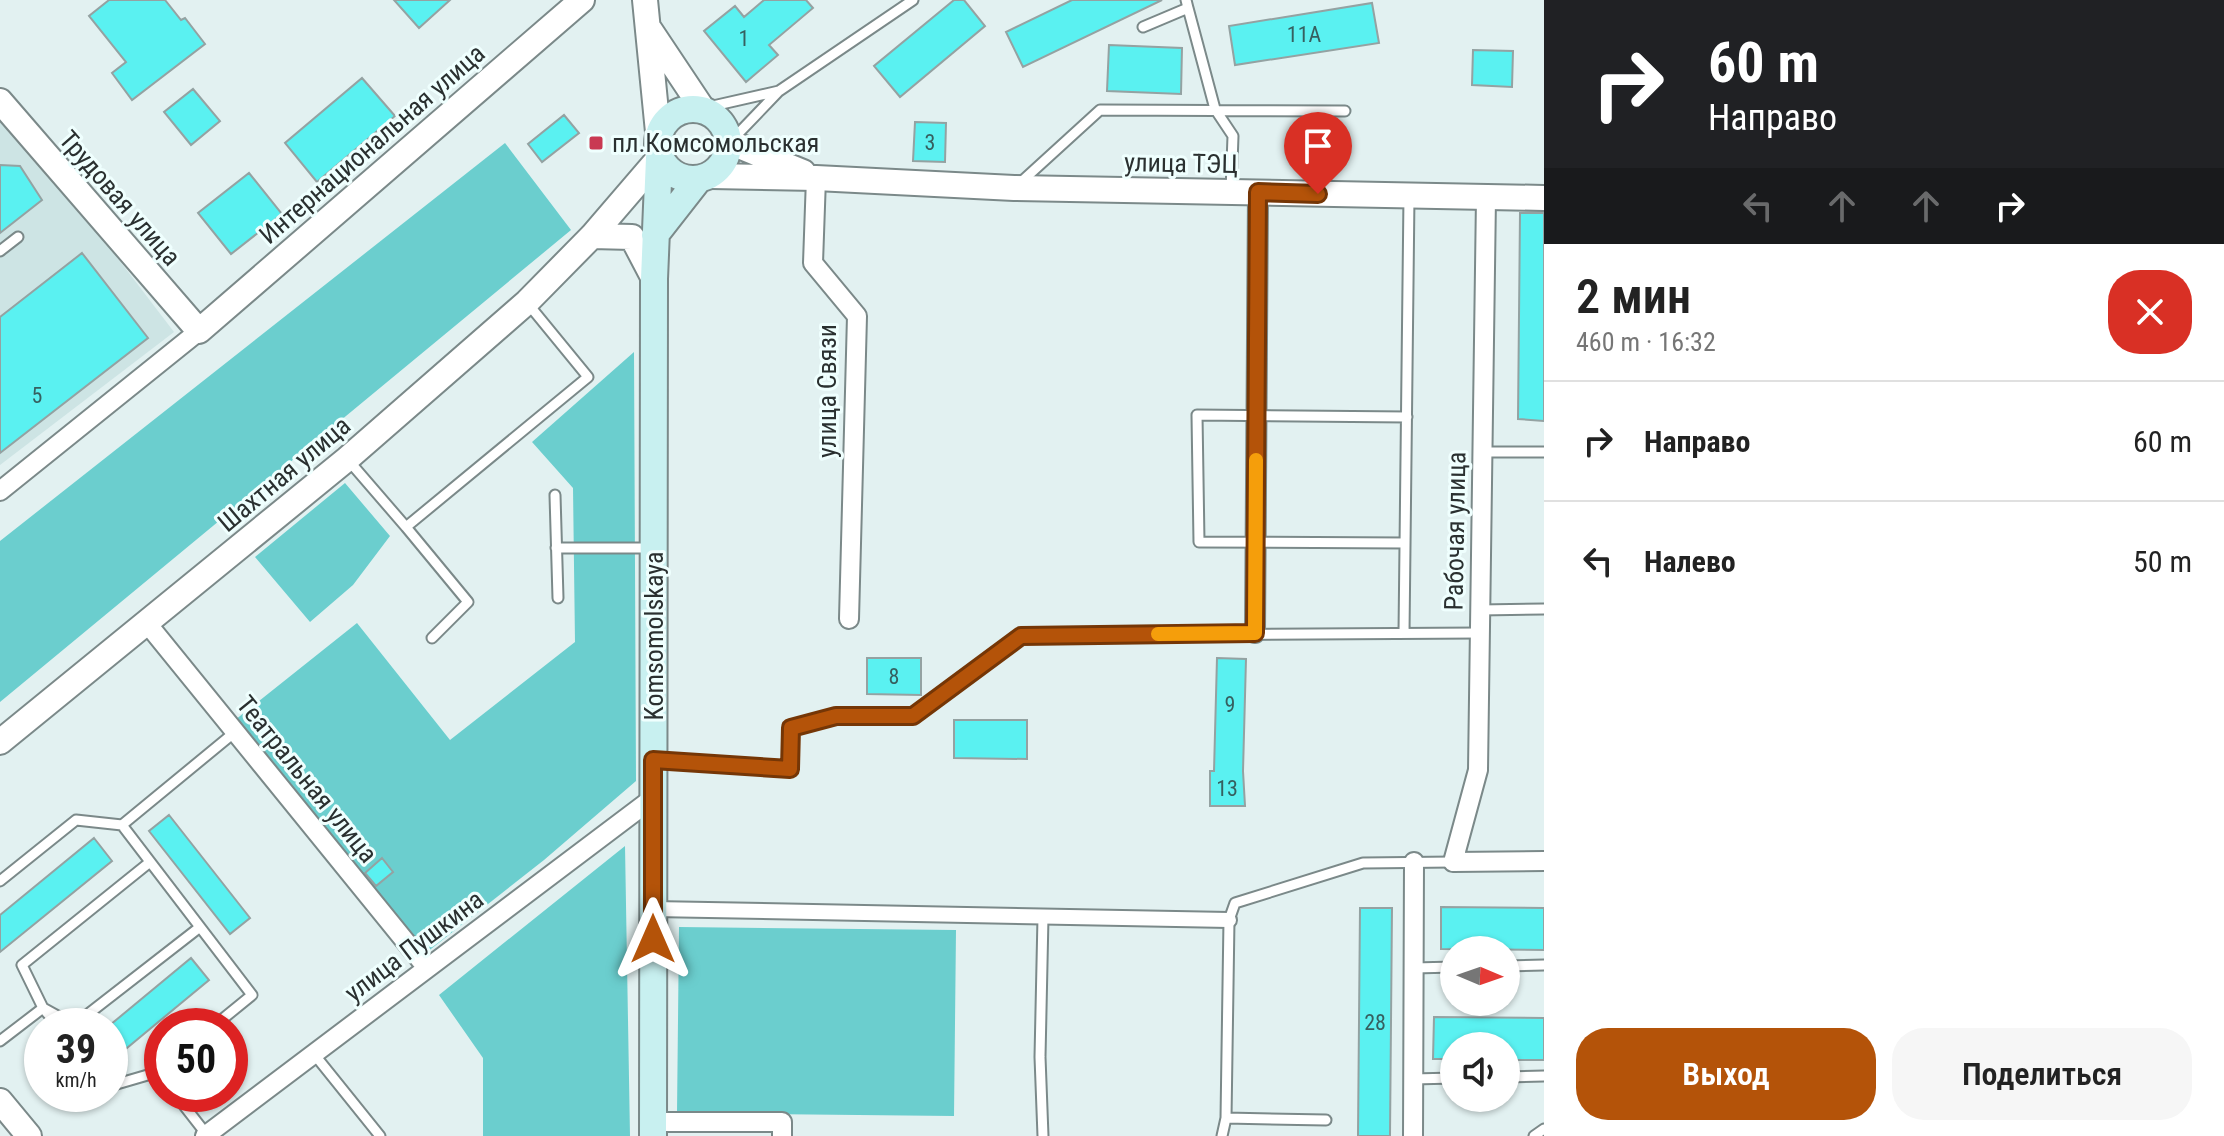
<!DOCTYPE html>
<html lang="ru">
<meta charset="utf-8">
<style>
body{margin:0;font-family:"Roboto Condensed",sans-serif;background:#f6f6f6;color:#222;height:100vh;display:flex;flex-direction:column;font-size:30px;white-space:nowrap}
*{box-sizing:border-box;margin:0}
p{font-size:26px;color:#767676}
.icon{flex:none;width:44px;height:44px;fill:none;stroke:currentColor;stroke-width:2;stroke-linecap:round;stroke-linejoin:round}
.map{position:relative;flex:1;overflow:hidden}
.drawer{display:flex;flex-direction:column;background:#fff;width:680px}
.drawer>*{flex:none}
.hud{background:#202124;color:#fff;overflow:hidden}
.needle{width:52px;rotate:92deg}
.tools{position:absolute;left:1440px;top:936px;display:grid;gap:16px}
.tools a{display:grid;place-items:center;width:80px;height:80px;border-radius:50%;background:#fff;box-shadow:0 2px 6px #0004;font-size:40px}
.speed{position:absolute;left:24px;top:1008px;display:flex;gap:16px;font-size:40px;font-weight:700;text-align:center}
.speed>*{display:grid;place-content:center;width:104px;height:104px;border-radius:50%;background:#fff;box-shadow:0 2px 6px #0004;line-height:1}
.speed small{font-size:20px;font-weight:400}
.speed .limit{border:12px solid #d22;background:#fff;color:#111}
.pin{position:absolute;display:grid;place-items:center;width:68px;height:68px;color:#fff;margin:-82px -34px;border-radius:50% 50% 50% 0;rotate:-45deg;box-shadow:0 0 8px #0007}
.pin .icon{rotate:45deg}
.me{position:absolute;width:88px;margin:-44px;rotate:0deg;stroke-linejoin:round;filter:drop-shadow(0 0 6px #0008)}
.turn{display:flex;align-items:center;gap:28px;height:168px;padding:0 32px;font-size:36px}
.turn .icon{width:104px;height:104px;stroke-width:2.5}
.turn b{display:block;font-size:56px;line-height:68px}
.lanes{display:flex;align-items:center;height:76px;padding:0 32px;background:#0003;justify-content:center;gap:40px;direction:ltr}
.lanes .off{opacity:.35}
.round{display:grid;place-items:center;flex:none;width:84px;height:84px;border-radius:32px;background:#f6f6f6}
.head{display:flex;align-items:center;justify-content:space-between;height:136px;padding:0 32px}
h1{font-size:48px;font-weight:600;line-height:60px}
.primary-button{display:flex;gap:16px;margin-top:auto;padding:16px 32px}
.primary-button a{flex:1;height:92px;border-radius:32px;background:#b45309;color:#fff;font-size:32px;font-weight:600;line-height:92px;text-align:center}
.primary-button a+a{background:#f6f6f6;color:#222}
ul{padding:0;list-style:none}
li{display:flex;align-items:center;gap:24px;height:120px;padding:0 32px;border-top:2px solid #e0e0e0}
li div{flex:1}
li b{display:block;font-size:30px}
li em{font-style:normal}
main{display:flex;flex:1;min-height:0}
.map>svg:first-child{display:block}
.built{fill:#cde4e4}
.green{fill:#6bcece}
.building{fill:#5af1f1;stroke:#94a2a2;stroke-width:2}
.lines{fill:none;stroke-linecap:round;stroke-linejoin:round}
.service-casing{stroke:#7b8989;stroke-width:13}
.pedestrian-casing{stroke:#7b8989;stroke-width:18}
.minor-casing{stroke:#7b8989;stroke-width:22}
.tertiary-casing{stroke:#7b8989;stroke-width:28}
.secondary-casing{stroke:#7b8989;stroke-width:30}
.service{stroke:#fff;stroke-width:9}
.pedestrian{stroke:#fff;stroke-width:14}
.minor{stroke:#fff;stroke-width:18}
.tertiary{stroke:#fff;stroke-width:24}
.secondary{stroke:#c8f0f0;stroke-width:26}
.route-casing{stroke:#753606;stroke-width:20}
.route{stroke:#b45309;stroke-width:14}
.slow{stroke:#f59e0b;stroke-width:14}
.poi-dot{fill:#c93952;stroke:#effffe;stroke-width:3}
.labels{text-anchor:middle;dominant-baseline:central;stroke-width:6;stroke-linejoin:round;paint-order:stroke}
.number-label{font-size:22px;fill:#366060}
.poi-label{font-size:26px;fill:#2a3030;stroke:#effffe;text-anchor:start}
.street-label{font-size:26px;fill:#2a3030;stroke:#effffe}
</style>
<main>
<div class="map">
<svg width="1544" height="1136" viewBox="0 0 1544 1136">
<rect width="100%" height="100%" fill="#e2f1f1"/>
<!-- built -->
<path class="built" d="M 0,104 L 174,332 L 0,465 Z"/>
<!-- green -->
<path class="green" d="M 505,143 L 571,230 L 0,702 L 0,541 Z
M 634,352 L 636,781 L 544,860 L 422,956 L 235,720 L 357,623 L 450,740 L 575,642 L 573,488 L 532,442 Z
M 345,483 L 390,536 L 353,585 L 310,622 L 255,557 Z
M 625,846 L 630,1136 L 483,1136 L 483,1058 L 439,995 Z
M 679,927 L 956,930 L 954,1116 L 677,1113 Z"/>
<!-- building -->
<path class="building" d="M 109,0 L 165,0 L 181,20 L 185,18 L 205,44 L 132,100 L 112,73 L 126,62 L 89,16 Z
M 394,0 L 450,0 L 419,28 Z
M 764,0 L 806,0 L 813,8 L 769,45 L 778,55 L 746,82 L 704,31 L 735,6 L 744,17 Z
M 954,0 L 964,0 L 985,26 L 900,97 L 874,66 Z
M 1072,0 L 1162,0 L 1023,67 L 1006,32 Z
M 1372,3 L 1379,43 L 1235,65 L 1229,26 Z
M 1109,45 L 1182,48 L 1181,94 L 1107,91 Z
M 1473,50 L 1513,51 L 1512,87 L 1472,85 Z
M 362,78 L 395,116 L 317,182 L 285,143 Z
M 193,89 L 220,121 L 191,145 L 164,112 Z
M 564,115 L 579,133 L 542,162 L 528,144 Z
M 915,122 L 946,123 L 945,162 L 913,161 Z
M 0,165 L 20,166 L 42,200 L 0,233 Z
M 249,173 L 282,214 L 231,254 L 198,213 Z
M 1520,213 L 1544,213 L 1544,421 L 1518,419 Z
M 82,253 L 148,338 L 0,453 L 0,317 Z
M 867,658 L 921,658 L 921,695 L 867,694 Z
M 1217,658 L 1246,659 L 1243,771 L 1245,806 L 1210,806 L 1210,771 L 1214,771 Z
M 954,720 L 1027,720 L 1027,759 L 954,758 Z
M 169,815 L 250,918 L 230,934 L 149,831 Z
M 94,838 L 112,861 L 0,952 L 0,915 Z
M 382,858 L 393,872 L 376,886 L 365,873 Z
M 1441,907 L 1544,908 L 1544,950 L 1441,949 Z
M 1360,908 L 1392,908 L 1390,1136 L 1358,1136 Z
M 191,958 L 209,980 L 110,1062 L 110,1025 Z
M 1434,1017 L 1544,1018 L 1544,1060 L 1506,1060 L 1506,1046 L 1454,1046 L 1454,1059 L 1433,1059 Z"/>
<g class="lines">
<defs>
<path id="service" d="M 1188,8 L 1215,109 L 1233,136 L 1231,191
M 1143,27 L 1188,8 L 1186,0
M 704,108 L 779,91
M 732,140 L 779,91 L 913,0
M 1021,182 L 1100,110 L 1345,111
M 0,251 L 18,237
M 1482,452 L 1544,452
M 349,461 L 406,527 L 588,377 L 529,305
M 555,495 L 558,598
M 406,527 L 468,602 L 432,638
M 1405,543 L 1199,542 L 1197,415 L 1407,417
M 556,548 L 650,548
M 1480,610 L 1544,609
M 1404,633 L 1409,196
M 657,761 L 790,769 L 791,728 L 836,716 L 913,716 L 1021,636 L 1480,633
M 0,881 L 76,820 L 122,825
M 1043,917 L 1040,1057 L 1043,1136
M 1506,966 L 1544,965
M 1414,968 L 1454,967
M 58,1026 L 43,1008 L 22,965 L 150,862
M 214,1026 L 252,995 L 122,825 L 235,732
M 0,1041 L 43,1008 L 74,1025 L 200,927
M 314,1054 L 380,1136
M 1506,1077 L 1544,1076
M 1413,1079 L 1454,1078
M 110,1086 L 158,1072
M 175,1094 L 207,1135
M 1226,1118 L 1326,1120
M 1222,1136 L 1226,1118 L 1229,920 L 1235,903 L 1363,863 L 1453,862
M 1534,1136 L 1544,1129"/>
<path id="pedestrian" d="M 653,909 L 1229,920"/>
<path id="minor" d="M 816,178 L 813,263 L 857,316 L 849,619
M 1486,197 L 1478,770 L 1453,862 L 1544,861
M 0,491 L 199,331
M 146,622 L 427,968
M 1255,633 L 1258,192
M 653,1122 L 782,1122 L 782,1136
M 205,1136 L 653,798
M 1413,1136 L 1414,862"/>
<path id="tertiary" d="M 645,0 L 658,132
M 650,30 L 702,108
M 0,101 L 199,331 L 582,0
M 729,142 L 803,172
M 711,176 L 816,178 L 1014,188 L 1544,198
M 592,236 L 632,237 L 654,279
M 0,742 L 347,459 L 527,302 L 592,236 L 659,158
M 0,1101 L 29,1136"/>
<path id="secondary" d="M658 144a35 35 0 1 1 70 0a35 35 0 1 1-70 0Z
M 655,235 L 698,180
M 653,1136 L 654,279 L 659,158"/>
</defs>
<!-- service casing -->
<use href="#service" class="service-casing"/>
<!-- pedestrian casing -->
<use href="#pedestrian" class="pedestrian-casing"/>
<!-- minor casing -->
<use href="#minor" class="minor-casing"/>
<!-- tertiary casing -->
<use href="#tertiary" class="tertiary-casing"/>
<!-- secondary casing -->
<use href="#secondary" class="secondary-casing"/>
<!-- service -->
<use href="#service" class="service"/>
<!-- pedestrian -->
<use href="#pedestrian" class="pedestrian"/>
<!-- minor -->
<use href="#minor" class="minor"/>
<!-- tertiary -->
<use href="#tertiary" class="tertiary"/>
<!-- secondary -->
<use href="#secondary" class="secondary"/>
</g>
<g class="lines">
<defs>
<path id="route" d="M 653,939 L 653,760 L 790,769 L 791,728 L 836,716 L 913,716 L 1021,636 L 1255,633 L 1258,192 L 1318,194"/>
</defs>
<!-- route casing -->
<use href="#route" class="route-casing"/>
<!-- route -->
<use href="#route" class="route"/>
<!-- slow -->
<path class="slow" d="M 1158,634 L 1255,633 L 1256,460"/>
</g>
<!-- markers -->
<rect class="poi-dot" x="588" y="135" width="16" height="16" rx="4"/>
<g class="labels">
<!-- number labels -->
<g class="number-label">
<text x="1304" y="34">11А</text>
<text x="744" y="38">1</text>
<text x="930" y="142">3</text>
<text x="37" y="395">5</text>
<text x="894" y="676">8</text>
<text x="1230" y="704">9</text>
<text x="1227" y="788">13</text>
<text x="1375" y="1022">28</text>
</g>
<!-- poi labels -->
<g class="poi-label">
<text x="612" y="143">пл.Комсомольская</text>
</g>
<!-- street labels -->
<g class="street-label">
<text transform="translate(372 144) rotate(-41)">Интернациональная улица</text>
<text transform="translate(1181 163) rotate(1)">улица ТЭЦ</text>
<text transform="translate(120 198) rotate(49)">Трудовая улица</text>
<text transform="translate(827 391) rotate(-90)">улица Связи</text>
<text transform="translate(284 474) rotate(-40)">Шахтная улица</text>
<text transform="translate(1455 531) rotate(-89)">Рабочая улица</text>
<text transform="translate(654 636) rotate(-90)">Komsomolskaya</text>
<text transform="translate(307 779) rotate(51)">Театральная улица</text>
<text transform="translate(414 946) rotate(-37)">улица Пушкина</text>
</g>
</g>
</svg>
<div class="tools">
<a><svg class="needle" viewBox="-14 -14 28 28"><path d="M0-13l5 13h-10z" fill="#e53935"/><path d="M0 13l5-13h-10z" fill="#767676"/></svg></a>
<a><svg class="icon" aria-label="sound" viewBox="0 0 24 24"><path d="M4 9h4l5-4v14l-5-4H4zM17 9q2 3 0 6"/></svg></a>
</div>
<div class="speed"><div>39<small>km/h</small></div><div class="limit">50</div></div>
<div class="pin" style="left:1318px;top:194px;background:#d93025"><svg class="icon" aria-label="arrive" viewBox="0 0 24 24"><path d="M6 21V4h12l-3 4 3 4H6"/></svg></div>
<svg class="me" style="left:653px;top:939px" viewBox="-20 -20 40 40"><path d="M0-17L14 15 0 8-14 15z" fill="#b45309" stroke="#fff" stroke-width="4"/></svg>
</div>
<section class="drawer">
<div class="hud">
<div class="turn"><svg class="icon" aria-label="right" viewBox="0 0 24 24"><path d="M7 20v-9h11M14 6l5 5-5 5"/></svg><div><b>60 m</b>Направо</div></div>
<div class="lanes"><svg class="icon off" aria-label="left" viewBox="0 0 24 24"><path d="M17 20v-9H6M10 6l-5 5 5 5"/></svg><svg class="icon off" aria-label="ahead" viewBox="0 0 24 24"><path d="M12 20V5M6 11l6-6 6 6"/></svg><svg class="icon off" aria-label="ahead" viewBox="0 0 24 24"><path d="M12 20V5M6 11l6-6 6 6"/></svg><svg class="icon" aria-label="right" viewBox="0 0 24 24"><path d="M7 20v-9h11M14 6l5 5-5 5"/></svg></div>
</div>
<div class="head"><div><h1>2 мин</h1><p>460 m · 16:32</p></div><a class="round" style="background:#d93025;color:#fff"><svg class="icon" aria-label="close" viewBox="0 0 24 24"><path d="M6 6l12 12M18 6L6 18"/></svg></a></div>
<ul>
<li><svg class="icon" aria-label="right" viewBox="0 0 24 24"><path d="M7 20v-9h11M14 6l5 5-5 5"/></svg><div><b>Направо</b></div><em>60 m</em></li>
<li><svg class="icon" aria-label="left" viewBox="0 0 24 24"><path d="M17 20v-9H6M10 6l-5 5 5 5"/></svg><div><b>Налево</b></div><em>50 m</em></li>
</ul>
<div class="primary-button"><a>Выход</a><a>Поделиться</a></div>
</section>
</main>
